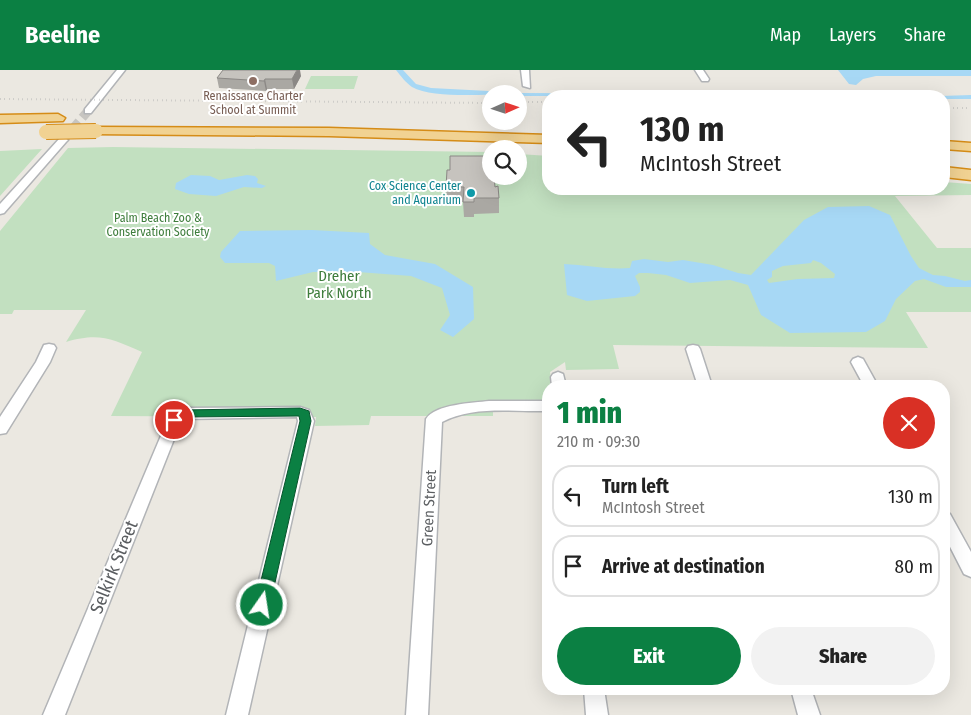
<!DOCTYPE html>
<meta charset="utf-8">
<style>
body{margin:0;font-family:"Fira Sans Condensed",sans-serif;background:#f2f2f2;color:#222;height:100vh;display:flex;flex-direction:column;font-size:19px;white-space:nowrap}
*{box-sizing:border-box;margin:0}
p{font-size:16px;color:#767676}
.icon{flex:none;width:28px;height:28px;fill:none;stroke:currentColor;stroke-width:2;stroke-linecap:round;stroke-linejoin:round}
.map{position:relative;flex:1;overflow:hidden}
.sheet{position:absolute;left:542px;top:310px;width:408px;height:315px;display:flex;flex-direction:column;background:#fff;border-radius:20px;box-shadow:0 5px 20px #0002}
.sheet>*{flex:none}
.guide{position:absolute;left:542px;top:20px;width:408px;height:105px;border-radius:20px;box-shadow:0 5px 20px #0002;background:#fff;color:#222;overflow:hidden}
.needle{width:32px;rotate:87deg}
.buttons{position:absolute;left:482px;top:15px;display:grid;gap:10px}
.buttons a{display:grid;place-items:center;width:45px;height:45px;border-radius:50%;background:#fff;box-shadow:0 5px 20px #0002;font-size:25px}
.pin{position:absolute;display:grid;place-items:center;width:42px;height:42px;color:#fff;margin:-21px;border:2px solid #fff;border-radius:50%;box-shadow:0 1px 5px #0007}
.me{position:absolute;width:55px;margin:-28px;rotate:13deg;stroke-linejoin:round;filter:drop-shadow(0 0 4px #0008)}
.turn{display:flex;align-items:center;gap:18px;height:105px;padding:0 15px;font-size:22px}
.turn .icon{width:65px;height:65px;stroke-width:2.5}
.turn b{display:block;font-size:35px;line-height:42px}
.round{display:grid;place-items:center;flex:none;width:52px;height:52px;border-radius:26px;background:#f2f2f2}
.summary{display:flex;align-items:center;justify-content:space-between;height:85px;padding:0 15px}
h1{font-size:30px;font-weight:800;line-height:38px;color:#0b8043}
.action{display:flex;gap:10px;margin-top:auto;padding:10px 15px}
.action a{flex:1;height:58px;border-radius:30px;background:#0b8043;color:#fff;font-size:20px;font-weight:800;line-height:58px;text-align:center}
.action a+a{background:#f2f2f2;color:#222}
ul{padding:0;list-style:none}
li{display:flex;align-items:center;gap:15px;height:62px;margin:0 10px 8px;padding:0 5px;border:2px solid #e0e0e0;border-radius:20px}
li div{flex:1}
li b{display:block;font-size:19px}
li em{font-style:normal}
header{display:flex;align-items:center;gap:30px;box-sizing:border-box;height:70px;padding:0 25px;background:#0b8043;color:#fff}
header strong{font-size:24px}
nav{display:flex;gap:28px;margin-inline-start:auto;font-size:18px}
.map>svg:first-child{display:block}
.green{fill:#c2e0c0}
.water{fill:#a7d8f5;fill-rule:evenodd}
.lines{fill:none;stroke-linecap:round;stroke-linejoin:round}
.canal{fill:#a7d8f5;fill-rule:evenodd}
.minor-tunnel{stroke:#c7c5c1;stroke-width:9;stroke-dasharray:9 5;stroke-linecap:butt}
.minor-casing{stroke:#b2b4b7;stroke-width:3}
.highway-casing{stroke:#d58c17;stroke-width:3}
.minor{fill:#fff;fill-rule:evenodd}
.highway{fill:#f1d292;fill-rule:evenodd}
.rail{stroke:#afb0b0;stroke-width:2;stroke-dasharray:0.5 4;stroke-linecap:butt}
.highway-bridge-casing{stroke:#d58c17;stroke-width:16;stroke-linecap:butt}
.highway-bridge{stroke:#f1d292;stroke-width:14}
.wall{fill:#aaa8a3}
.shaded-wall{fill:#8b8885}
.building{fill:#c6c3be;stroke:#8b8885}
.route{fill:#0b8043;stroke:#07532c}
.education-dot{fill:#8d6e63;stroke:#fff;stroke-width:2}
.culture-dot{fill:#0f9aa8;stroke:#fff;stroke-width:2}
.labels{text-anchor:middle;dominant-baseline:central;stroke-width:4;stroke-linejoin:round;paint-order:stroke}
.far-education-label{font-size:12px;fill:#785e54;stroke:#fff}
.far-culture-label{font-size:12px;fill:#0d838f;stroke:#fff;text-anchor:end}
.far-park-label{font-size:12px;fill:#3e7d3c;stroke:#fff}
.park-label{font-size:15px;fill:#3e7d3c;stroke:#fff}
.street-label{font-size:15px;fill:#5a5d60;stroke:#fff}
.near-street-label{font-size:18px;fill:#5a5d60;stroke:#fff}
</style>
<header>
<strong>Beeline</strong>
<nav><a>Map</a><a>Layers</a><a>Share</a></nav>
</header>
<div class="map">
<svg width="971" height="645" viewBox="0 0 971 645">
<rect width="100%" height="100%" fill="#ebe8e1"/>
<!-- green -->
<path class="green" d="M 311,6 L 358,6 L 354,19 L 305,19 Z
M 113,77 L 491,82 L 491,106 L 519,106 L 519,84 L 549,86 L 549,119 L 944,119 L 944,112 L 971,114 L 971,125 L 895,126 L 937,178 L 971,178 L 971,242 L 906,242 L 928,278 L 613,275 L 619,299 L 566,300 L 565,292 L 550,302 L 552,316 L 549,316 L 549,340 L 493,341 L 493,346 L 371,346 L 369,355 L 315,356 L 316,347 L 111,346 L 142,282 C 112,269 99,262 66,272 L 86,240 L 14,240 L 12,244 L 0,244 L 0,161 L 68,78 Z
M 42,79 L 0,126 L 0,81 Z"/>
<!-- water -->
<path class="water" d="M 838,0 L 971,0 L 971,6 L 876,6 L 863,9 L 856,15 L 849,14 Z
M 191,105 L 210,106 L 219,110 L 247,105 L 255,106 L 258,109 L 257,113 L 266,116 L 262,118 L 244,117 L 216,126 L 189,124 L 175,119 L 176,113 Z
M 869,136 L 890,145 L 911,186 L 919,198 L 933,205 L 945,206 L 965,211 L 971,210 L 971,217 L 946,217 L 924,209 L 915,211 L 896,229 L 885,251 L 866,262 L 790,263 L 761,245 L 748,215 L 730,210 L 690,213 L 666,205 L 648,203 L 639,203 L 635,206 L 640,217 L 640,222 L 635,226 L 587,231 L 567,225 L 564,194 C 586,195 609,200 630,198 L 632,191 L 644,189 L 668,192 L 683,190 L 713,195 L 738,203 L 751,205 L 804,150 L 828,137 ZM 813,190 L 821,193 L 835,204 L 834,208 L 798,209 L 769,213 L 767,210 L 772,207 L 772,201 L 783,196 L 811,193 Z
M 312,160 L 369,163 L 370,174 L 385,185 L 435,194 L 473,217 L 474,249 L 453,267 L 440,260 L 450,245 L 442,218 L 411,206 L 358,202 L 313,202 L 276,211 L 275,196 L 269,193 L 225,193 L 220,187 L 221,182 L 240,161 Z"/>
<g class="lines">
<!-- canal -->
<path class="canal" d="M 396,0 L 403,0 L 416,14 L 431,18 L 508,22 L 511,24 C 488,24 433,29 412,17 C 406,13 400,5 396,0 Z
M 517,23 L 887,24 L 890,26 L 519,26 Z
M 971,25 L 971,29 L 944,29 L 944,26 L 941,26 Z"/>
<!-- minor-tunnel -->
<path class="minor-tunnel" d="M 64,69 L 88,41"/>
<defs>
<path id="minor" d="M 117,0 L 125,0 L 91,43 L 85,43 L 85,39 Z
M 521,0 L 529,0 L 530,18 L 523,16 Z
M 695,0 L 703,0 L 709,9 L 708,11 L 702,11 Z
M 63,67 L 68,70 L 66,72 L 4,143 L 0,144 L 0,134 L 60,68 Z
M 49,274 L 54,275 L 56,278 L 50,292 L 6,363 L 0,364 L 0,347 L 36,292 L 44,275 Z
M 693,275 L 698,276 L 700,279 L 712,316 L 698,316 L 686,279 L 688,276 Z
M 858,287 L 863,289 L 878,316 L 864,316 L 851,292 L 853,289 Z
M 558,302 L 563,304 L 566,316 L 552,316 L 551,307 L 553,304 Z
M 489,331 L 549,331 L 549,341 C 515,342 473,335 442,352 L 428,645 L 406,645 L 426,349 C 435,334 473,333 489,331 Z
M 300,337 L 309,340 L 314,351 L 248,645 L 226,645 L 298,351 L 297,347 L 182,349 L 65,645 L 43,645 L 171,342 L 184,338 Z
M 944,442 L 950,444 L 971,482 L 971,507 L 964,504 L 944,465 Z
M 584,619 L 604,619 L 608,645 L 586,645 Z
M 791,619 L 811,619 L 820,645 L 798,645 Z"/>
<path id="highway" d="M 58,44 L 65,48 L 63,51 L 0,53 L 0,45 Z
M 96,57 L 329,58 L 549,65 L 549,73 L 329,66 L 91,64 L 89,61 L 91,58 Z
M 944,71 L 971,73 L 971,81 L 944,79 Z
M 944,97 L 971,100 L 971,110 L 944,107 Z"/>
</defs>
<!-- minor casing -->
<use href="#minor" class="minor-casing"/>
<!-- highway casing -->
<use href="#highway" class="highway-casing"/>
<!-- minor -->
<use href="#minor" class="minor"/>
<!-- highway -->
<use href="#highway" class="highway"/>
<!-- rail -->
<path class="rail" d="M 0,29 L 491,33
M 519,32 L 549,32
M 944,38 L 971,38"/>
<defs>
<path id="highway-bridge" d="M 46,62 L 96,61"/>
</defs>
<!-- highway-bridge casing -->
<use href="#highway-bridge" class="highway-bridge-casing"/>
<!-- highway-bridge -->
<use href="#highway-bridge" class="highway-bridge"/>
</g>
<!-- wall -->
<path class="wall" d="M 301,6 L 294,19 L 267,19 L 266,21 L 219,18 L 217,8 Z
M 487,96 L 499,128 L 499,143 L 474,144 L 474,147 L 464,147 L 463,132 L 447,132 L 446,117 Z"/>
<!-- shaded-wall -->
<path class="shaded-wall" d="M 297,0 L 300,0 L 301,6 L 294,19 L 292,9 Z
M 265,9 L 267,19 L 266,21 L 264,11 Z"/>
<!-- building -->
<path class="building" d="M 223,0 L 297,0 L 292,9 L 265,9 L 264,11 L 217,8 Z
M 450,86 L 486,86 L 487,96 L 491,96 L 491,106 L 494,106 L 495,117 L 498,116 L 499,128 L 474,128 L 474,132 L 463,132 L 464,117 L 446,117 L 447,100 L 450,100 Z"/>
<!-- route -->
<path class="route" d="M 300,338 L 309,341 L 311,351 L 270,535 L 268,539 L 262,541 L 257,539 L 255,535 L 300,351 L 299,346 L 184,347 L 174,354 L 168,350 L 175,342 L 184,340 Z"/>
<!-- markers -->
<circle class="education-dot" cx="253" cy="11" r="5"/>
<circle class="culture-dot" cx="471" cy="123" r="5"/>
<g class="labels">
<!-- far-education labels -->
<g class="far-education-label">
<text x="253" y="26">Renaissance Charter<tspan x="253" dy="14">School at Summit</tspan></text>
</g>
<!-- far-culture labels -->
<g class="far-culture-label">
<text x="461" y="116">Cox Science Center<tspan x="461" dy="14">and Aquarium</tspan></text>
</g>
<!-- far-park labels -->
<g class="far-park-label">
<text x="158" y="148">Palm Beach Zoo &amp;<tspan x="158" dy="14">Conservation Society</tspan></text>
</g>
<!-- park labels -->
<g class="park-label">
<text x="339" y="206">Dreher<tspan x="339" dy="17">Park North</tspan></text>
</g>
<!-- street labels -->
<g class="street-label">
<text transform="translate(429 438) rotate(-87)">Green Street</text>
</g>
<!-- near-street labels -->
<g class="near-street-label">
<text transform="translate(114 497) rotate(-68)">Selkirk Street</text>
</g>
</g>
</svg>
<div class="buttons">
<a><svg class="needle" viewBox="-14 -14 28 28"><path d="M0-13l5 13h-10z" fill="#e53935"/><path d="M0 13l5-13h-10z" fill="#767676"/></svg></a>
<a><svg class="icon" aria-label="search" viewBox="0 0 24 24"><circle cx="10" cy="10" r="6"/><path d="M15 15l6 6"/></svg></a>
</div>
<div class="pin" style="left:174px;top:350px;background:#d93025"><svg class="icon" aria-label="arrive" viewBox="0 0 24 24"><path d="M6 21V4h12l-3 4 3 4H6"/></svg></div>
<svg class="me" style="left:262px;top:535px" viewBox="-20 -20 40 40"><circle r="17" fill="#0b8043" stroke="#fff" stroke-width="3"/><path d="M0-11L8 9 0 5-8 9z" fill="#fff"/></svg>
<div class="guide">
<div class="turn"><svg class="icon" aria-label="left" viewBox="0 0 24 24"><path d="M17 20v-9H6M10 6l-5 5 5 5"/></svg><div><b>130 m</b>McIntosh Street</div></div>
</div>
<section class="sheet">
<div class="summary"><div><h1>1 min</h1><p>210 m · 09:30</p></div><a class="round" style="background:#d93025;color:#fff"><svg class="icon" aria-label="close" viewBox="0 0 24 24"><path d="M6 6l12 12M18 6L6 18"/></svg></a></div>
<ul>
<li><svg class="icon" aria-label="left" viewBox="0 0 24 24"><path d="M17 20v-9H6M10 6l-5 5 5 5"/></svg><div><b>Turn left</b><p>McIntosh Street</p></div><em>130 m</em></li>
<li><svg class="icon" aria-label="arrive" viewBox="0 0 24 24"><path d="M6 21V4h12l-3 4 3 4H6"/></svg><div><b>Arrive at destination</b></div><em>80 m</em></li>
</ul>
<div class="action"><a>Exit</a><a>Share</a></div>
</section>
</div>
